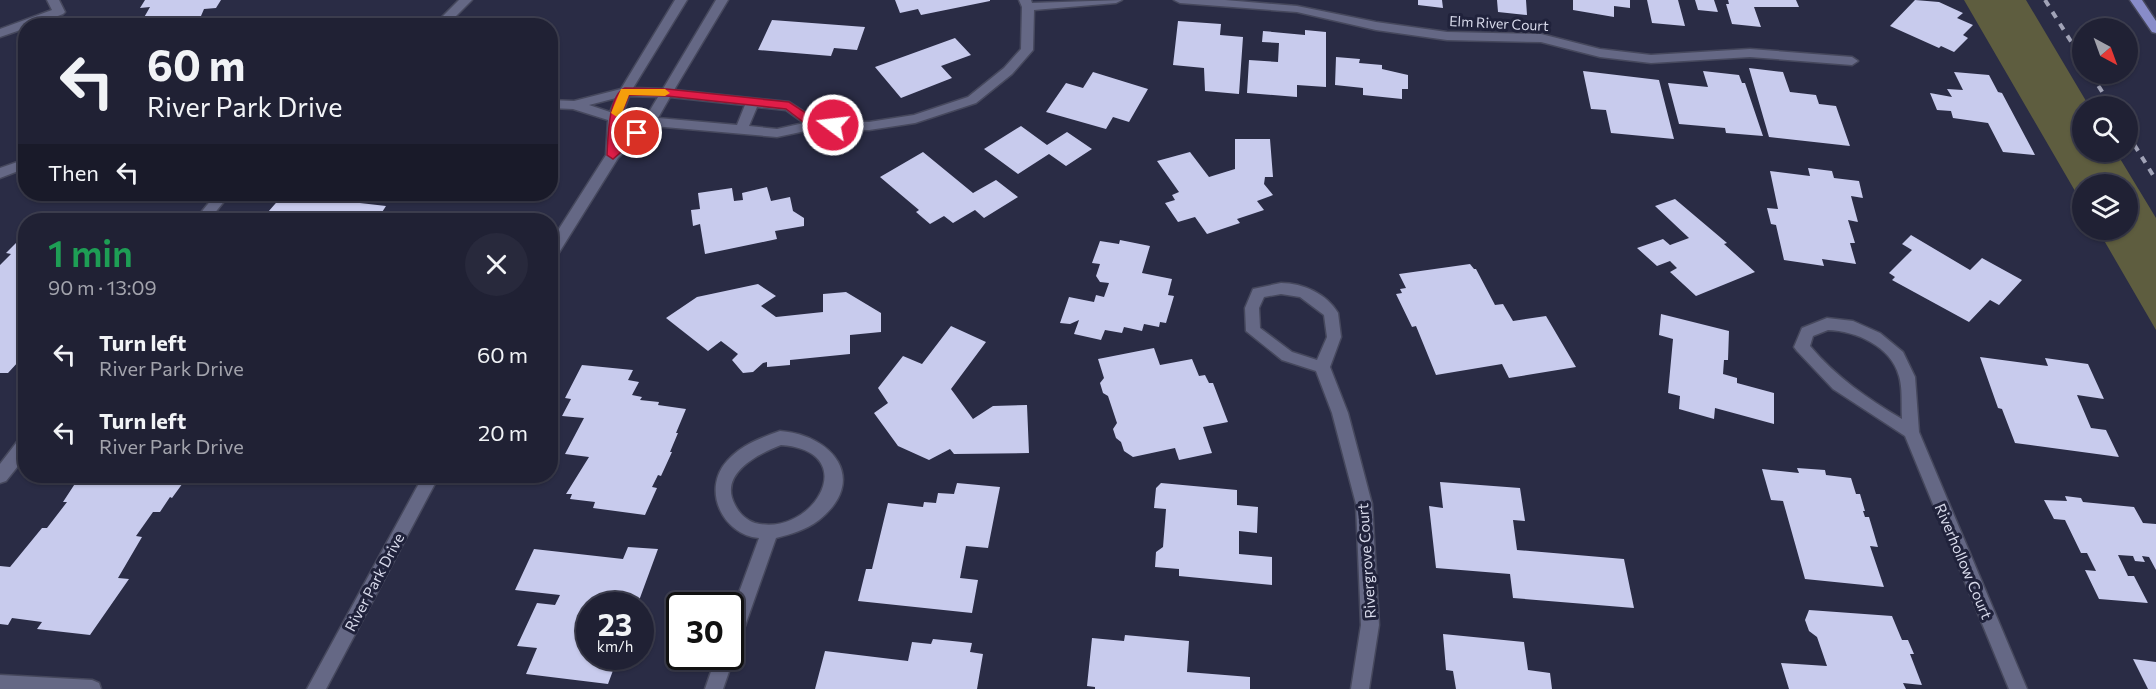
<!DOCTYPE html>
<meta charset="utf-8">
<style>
body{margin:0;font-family:Commissioner,sans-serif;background:#28293c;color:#f1f3f6;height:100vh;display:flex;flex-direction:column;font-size:22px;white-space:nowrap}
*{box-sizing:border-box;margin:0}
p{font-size:20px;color:#a2a3ac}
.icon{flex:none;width:33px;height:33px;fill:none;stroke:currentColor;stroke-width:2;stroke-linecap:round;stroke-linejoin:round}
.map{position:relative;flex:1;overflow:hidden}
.sheet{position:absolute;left:18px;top:213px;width:540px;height:270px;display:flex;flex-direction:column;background:#202134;border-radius:24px;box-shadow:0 2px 4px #0004,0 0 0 2px #3d3e4f}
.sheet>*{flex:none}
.guide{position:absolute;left:18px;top:18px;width:540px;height:183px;border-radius:24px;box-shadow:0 2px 4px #0004,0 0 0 2px #3d3e4f;background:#202134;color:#f1f3f6;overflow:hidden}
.needle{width:39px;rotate:139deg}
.buttons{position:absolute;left:2072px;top:18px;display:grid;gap:12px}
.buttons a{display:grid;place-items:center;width:66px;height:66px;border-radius:50%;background:#202134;box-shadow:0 2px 4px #0004,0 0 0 2px #3d3e4f;font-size:30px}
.speed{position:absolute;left:576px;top:592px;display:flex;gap:12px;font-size:30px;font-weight:700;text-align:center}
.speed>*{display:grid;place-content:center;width:78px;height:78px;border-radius:50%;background:#202134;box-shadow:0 2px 4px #0004,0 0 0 2px #3d3e4f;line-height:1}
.speed small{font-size:15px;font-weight:400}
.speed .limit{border:3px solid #111;border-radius:9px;background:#fff;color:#111}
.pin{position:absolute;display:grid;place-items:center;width:51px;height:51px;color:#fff;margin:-26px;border:3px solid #fff;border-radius:50%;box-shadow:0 2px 6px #0007}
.me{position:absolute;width:66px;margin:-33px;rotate:285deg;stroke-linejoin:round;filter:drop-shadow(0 0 4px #0008)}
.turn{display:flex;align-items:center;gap:21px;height:126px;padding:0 30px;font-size:27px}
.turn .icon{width:78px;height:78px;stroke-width:2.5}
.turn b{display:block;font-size:42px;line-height:51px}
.then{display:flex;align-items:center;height:57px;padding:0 30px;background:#0003;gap:12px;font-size:22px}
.round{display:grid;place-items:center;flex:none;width:63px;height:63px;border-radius:32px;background:#28293c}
.head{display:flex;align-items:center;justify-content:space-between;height:102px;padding:0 30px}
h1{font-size:36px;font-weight:600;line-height:45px;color:#1e9e55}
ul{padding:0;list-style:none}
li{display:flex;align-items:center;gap:18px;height:78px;padding:0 30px}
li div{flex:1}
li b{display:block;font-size:22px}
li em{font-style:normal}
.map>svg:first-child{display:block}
.forest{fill:#5e5d3f}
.building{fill:#c8cbed}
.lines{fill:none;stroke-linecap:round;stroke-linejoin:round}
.minor-casing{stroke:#46485d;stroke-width:3}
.major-casing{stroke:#46485d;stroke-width:3}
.minor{fill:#656885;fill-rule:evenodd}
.major{fill:#888cc9;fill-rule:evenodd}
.rail{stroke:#a1a3b7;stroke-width:4;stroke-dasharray:7 7;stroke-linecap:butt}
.route{fill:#e11d48;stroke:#92132f;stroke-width:1.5}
.slow{fill:#f59e0b}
.labels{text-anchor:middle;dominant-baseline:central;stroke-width:6;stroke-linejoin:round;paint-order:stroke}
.far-street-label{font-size:14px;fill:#d9dbec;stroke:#20223b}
.street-label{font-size:15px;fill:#d9dbec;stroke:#20223b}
</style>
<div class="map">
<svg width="2156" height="689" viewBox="0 0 2156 689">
<rect width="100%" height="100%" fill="#2a2c45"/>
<!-- forest -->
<path class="forest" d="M 1964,0 L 2026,0 L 2089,106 L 2082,106 L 2082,152 L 2116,152 L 2156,218 L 2156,330 L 2098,230 L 2127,230 L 2127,184 L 2082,184 L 2082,203 Z"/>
<!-- building -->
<path class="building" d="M 145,0 L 221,0 L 216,8 L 204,9 L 201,16 L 142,21 L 150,7 L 140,8 Z
M 895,0 L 990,0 L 990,1 L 921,15 L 918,9 L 900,13 Z
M 1418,0 L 1442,0 L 1443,8 L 1418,5 Z
M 1497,0 L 1526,0 L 1527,15 L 1498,12 Z
M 1573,0 L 1630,0 L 1630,8 L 1614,6 L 1614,17 L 1573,10 Z
M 1647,0 L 1678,0 L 1685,26 L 1652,23 Z
M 1695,0 L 1714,0 L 1718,12 L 1698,10 Z
M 1728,0 L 1796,0 L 1799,7 L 1754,7 L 1761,27 L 1732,24 L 1726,4 L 1729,4 Z
M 1915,0 L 1939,2 L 1963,13 L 1957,18 L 1973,25 L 1963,35 L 1968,38 L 1954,52 L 1941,46 L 1939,48 L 1890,26 Z
M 772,20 L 865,27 L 857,50 L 834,48 L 831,56 L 758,50 Z
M 1178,21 L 1221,24 L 1220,35 L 1243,37 L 1239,94 L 1205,91 L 1204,68 L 1173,65 Z
M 1305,30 L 1326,32 L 1326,87 L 1297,85 L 1297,97 L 1247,93 L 1249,60 L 1278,62 L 1279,43 L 1262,42 L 1263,31 L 1305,35 Z
M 955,38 L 971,55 L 941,66 L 952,78 L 901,98 L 875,67 Z
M 1336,57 L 1360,59 L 1359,63 L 1382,65 L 1382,69 L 1408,75 L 1408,89 L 1402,89 L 1402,99 L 1363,95 L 1363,88 L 1335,85 Z
M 1749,68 L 1783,72 L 1790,92 L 1816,95 L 1819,104 L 1836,106 L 1850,146 L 1769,137 Z
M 1583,71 L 1659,80 L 1674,139 L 1611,133 L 1606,110 L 1591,109 Z
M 1703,71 L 1739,75 L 1742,83 L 1745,83 L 1763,136 L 1726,133 L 1725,128 L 1679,124 L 1668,83 L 1708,87 Z
M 1093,72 L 1148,89 L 1129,122 L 1113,117 L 1106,129 L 1046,112 L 1066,83 L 1083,88 Z
M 1954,72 L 1989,75 L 1998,92 L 2002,93 L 2035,155 L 2003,152 L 1988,123 L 1953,118 L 1951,111 L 1937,110 L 1930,93 L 1952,97 L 1947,89 L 1963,90 Z
M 1021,126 L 1047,145 L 1067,132 L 1092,149 L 1066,166 L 1049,154 L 1018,174 L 984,149 Z
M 1235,139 L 1270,139 L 1273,177 L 1265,177 L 1264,184 L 1273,195 L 1257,201 L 1264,210 L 1237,219 L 1240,223 L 1207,234 L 1195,217 L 1178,222 L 1165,203 L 1175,200 L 1172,195 L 1179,192 L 1157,161 L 1190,152 L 1209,177 L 1235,169 Z
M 923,152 L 973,193 L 996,180 L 1018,197 L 984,218 L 975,210 L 953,223 L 944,216 L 930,224 L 916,212 L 919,210 L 880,177 Z
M 1808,168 L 1832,171 L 1834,178 L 1859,181 L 1863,198 L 1851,196 L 1858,222 L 1848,220 L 1855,243 L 1850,243 L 1856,264 L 1822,259 L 1824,266 L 1784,260 L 1776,225 L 1771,224 L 1767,208 L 1778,209 L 1770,171 L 1810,176 Z
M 767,187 L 771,201 L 790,197 L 793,211 L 804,218 L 804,226 L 775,231 L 777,239 L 705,254 L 700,224 L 693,226 L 691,210 L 700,209 L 698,193 L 732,188 L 734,201 L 743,200 L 742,193 Z
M 282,196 L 311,198 L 321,203 L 360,203 L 386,206 L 377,220 L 261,220 Z
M 1675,199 L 1727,243 L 1724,244 L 1755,272 L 1696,296 L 1670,272 L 1677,268 L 1670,261 L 1657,266 L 1637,248 L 1663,239 L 1670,245 L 1689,238 L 1655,206 Z
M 50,216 L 85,219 L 85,220 L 45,220 Z
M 26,233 L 26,362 L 19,361 L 8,373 L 0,373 L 0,265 L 11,254 L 6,253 Z
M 1911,235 L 1970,270 L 1982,258 L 2022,280 L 1999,305 L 1990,300 L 1969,322 L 1892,280 L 1895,277 L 1889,273 L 1912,250 L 1902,244 Z
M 1120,240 L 1150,246 L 1142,273 L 1172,279 L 1168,295 L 1174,296 L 1166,323 L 1160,322 L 1159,327 L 1144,324 L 1142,331 L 1124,327 L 1122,333 L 1105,330 L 1101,340 L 1074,334 L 1079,320 L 1070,324 L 1060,323 L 1069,297 L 1094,302 L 1096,295 L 1104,297 L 1109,283 L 1100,282 L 1096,276 L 1100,264 L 1092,263 L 1100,241 L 1119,244 Z
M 1470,264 L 1474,269 L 1476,269 L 1495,305 L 1503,304 L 1513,321 L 1546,316 L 1576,367 L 1509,378 L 1502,364 L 1436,375 L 1416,326 L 1412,327 L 1396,294 L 1402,293 L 1400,289 L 1406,288 L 1399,274 Z
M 758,284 L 776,296 L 761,306 L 776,317 L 823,312 L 823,294 L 846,292 L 881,313 L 881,332 L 850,335 L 850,354 L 790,360 L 790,365 L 767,367 L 767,362 L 763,363 L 753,372 L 743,373 L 732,360 L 738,354 L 721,341 L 708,351 L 666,318 L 697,297 Z
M 1661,314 L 1729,331 L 1728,360 L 1724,360 L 1723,374 L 1737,378 L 1737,383 L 1774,393 L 1774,424 L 1715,408 L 1714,419 L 1679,409 L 1680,396 L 1668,393 L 1673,339 L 1659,335 Z
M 951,326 L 986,342 L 951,389 L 973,419 L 993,406 L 1027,405 L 1029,453 L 954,454 L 950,449 L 929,460 L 898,446 L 874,413 L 888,403 L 878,388 L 903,356 L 922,364 Z
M 1154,348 L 1160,365 L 1192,359 L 1199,376 L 1205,375 L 1209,383 L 1213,383 L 1228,422 L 1203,427 L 1212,453 L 1179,460 L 1175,448 L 1133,457 L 1124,451 L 1121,442 L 1116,438 L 1113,429 L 1117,423 L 1108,396 L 1103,393 L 1100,383 L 1104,378 L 1098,359 Z
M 1980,357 L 2048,366 L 2045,358 L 2088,364 L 2104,399 L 2077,395 L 2091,428 L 2106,430 L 2119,457 L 2015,443 L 2002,409 L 1998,408 Z
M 582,365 L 633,370 L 628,380 L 639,382 L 632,395 L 642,397 L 640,400 L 659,402 L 658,405 L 686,409 L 676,433 L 678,433 L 670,452 L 672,452 L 661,476 L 658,475 L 652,487 L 657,488 L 645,515 L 593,508 L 595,502 L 570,499 L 572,494 L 566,494 L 589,457 L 565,454 L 584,418 L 562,416 L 571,399 L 565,398 Z
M 1797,468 L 1825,470 L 1826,475 L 1851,478 L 1856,494 L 1860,494 L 1865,511 L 1863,511 L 1865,517 L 1869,517 L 1878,547 L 1870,546 L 1884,587 L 1805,579 L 1783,501 L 1771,500 L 1762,469 L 1799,473 Z
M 80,476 L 188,476 L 172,498 L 170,497 L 160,512 L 153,512 L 136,536 L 142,537 L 118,578 L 129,579 L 90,635 L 37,629 L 42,622 L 12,618 L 8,625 L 0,624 L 0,566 L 10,567 L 42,528 L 47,528 L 67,502 L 63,502 Z
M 1440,482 L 1520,488 L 1525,521 L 1513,520 L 1517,550 L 1624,559 L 1634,608 L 1513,598 L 1510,574 L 1436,568 L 1429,506 L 1443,508 Z
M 957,483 L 1000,487 L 988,548 L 966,546 L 960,578 L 978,580 L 972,613 L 858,601 L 866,569 L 872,569 L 888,503 L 923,507 L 924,502 L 936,503 L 938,493 L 954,494 Z
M 1161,483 L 1237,490 L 1237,505 L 1258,507 L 1257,533 L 1239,531 L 1239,554 L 1272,557 L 1272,585 L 1179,576 L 1179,569 L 1155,567 L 1156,552 L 1163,547 L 1166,509 L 1154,508 L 1156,488 Z
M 2065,496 L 2081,498 L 2083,502 L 2134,507 L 2143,523 L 2156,524 L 2156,570 L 2149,557 L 2142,556 L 2145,562 L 2135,561 L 2133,556 L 2118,555 L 2128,576 L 2134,576 L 2148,603 L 2099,599 L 2085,570 L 2096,571 L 2087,553 L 2081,553 L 2065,520 L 2054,519 L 2044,500 L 2067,501 Z
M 628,547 L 658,549 L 637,606 L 590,606 L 590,657 L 618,657 L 608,684 L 526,674 L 537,648 L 517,646 L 537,603 L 555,605 L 560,595 L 515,590 L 534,549 L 623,559 Z
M 1809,610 L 1892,616 L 1902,640 L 1908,640 L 1914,654 L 1910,654 L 1922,685 L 1903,683 L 1906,689 L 1789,689 L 1781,663 L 1827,666 L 1817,637 L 1809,631 L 1805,620 Z
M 1443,634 L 1524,642 L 1528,670 L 1550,673 L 1552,689 L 1456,689 L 1453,671 L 1446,670 Z
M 1125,635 L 1189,641 L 1187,672 L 1250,677 L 1250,689 L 1095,689 L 1095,687 L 1087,686 L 1092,638 L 1124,641 Z
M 933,639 L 972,643 L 970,652 L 983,654 L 977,689 L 815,689 L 825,651 L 908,661 L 912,642 L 931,644 Z
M 2133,659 L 2156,662 L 2156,689 L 2148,689 Z"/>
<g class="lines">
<defs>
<path id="minor" d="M 47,0 L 59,0 L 65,12 L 63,14 L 32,26 L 26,26 L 26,28 L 0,37 L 0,29 L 52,10 Z
M 459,0 L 472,0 L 446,26 L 433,26 Z
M 675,0 L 687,0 L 633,88 L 663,89 L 716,0 L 728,0 L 674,90 L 789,102 L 818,121 L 869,122 L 914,115 L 968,97 L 1004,68 L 1021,49 L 1022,7 L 1019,0 L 1031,0 L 1032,3 L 1122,0 L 1116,3 L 1034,10 L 1033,50 L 1012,74 L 976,103 L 915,123 L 869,130 L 815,129 L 777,137 L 653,126 L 618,158 L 555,259 L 550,260 L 550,243 L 606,155 L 608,120 L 573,109 L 550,108 L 550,100 L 574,101 L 621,89 ZM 629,96 L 658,97 L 646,117 L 622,115 ZM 670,97 L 745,105 L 737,125 L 658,118 ZM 616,98 L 610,112 L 589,105 ZM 757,107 L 786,110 L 804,123 L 777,129 L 749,126 ZM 620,123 L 639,124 L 620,142 Z
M 1174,0 L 1225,0 L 1297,6 L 1376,22 L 1447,32 L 1541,34 L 1600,49 L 1651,55 L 1750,49 L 1852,57 L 1858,61 L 1852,65 L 1750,57 L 1651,63 L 1600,57 L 1541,42 L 1447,40 L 1376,30 L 1297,12 L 1180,3 Z
M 26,159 L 26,168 L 0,178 L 0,168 Z
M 216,194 L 230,194 L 209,220 L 195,220 Z
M 1281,283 C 1303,283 1327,294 1338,313 L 1341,337 L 1330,367 L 1348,413 L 1372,504 L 1379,625 L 1369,689 L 1351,689 L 1361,625 L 1356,504 L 1332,413 L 1316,371 L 1282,360 L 1246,331 L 1245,308 L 1253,289 ZM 1281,294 L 1300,297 L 1324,315 L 1327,337 L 1317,360 L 1292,352 L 1260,328 L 1259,308 L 1264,297 Z
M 1827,318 L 1853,321 L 1880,333 L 1903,352 L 1915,377 L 1919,432 L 2027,689 L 2009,689 L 1905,436 L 1833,389 L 1797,351 L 1794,347 L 1802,328 ZM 1828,330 C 1856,331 1891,346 1899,376 C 1903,389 1901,405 1902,419 C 1868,399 1836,377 1810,346 L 1813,336 Z
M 780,431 C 833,435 869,480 819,520 C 806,530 791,534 776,538 L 739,643 L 736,649 L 731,651 L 734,657 L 723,689 L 705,689 L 716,657 L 730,657 L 730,617 L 759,538 C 723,535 701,490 727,461 C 741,445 760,438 780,431 ZM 781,445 C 864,451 813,538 755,523 C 746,520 739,513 735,505 C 718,474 758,454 781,445 Z
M 26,437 L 26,456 L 6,481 L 0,483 L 0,464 L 20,438 Z
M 423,476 L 439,476 L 326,689 L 307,689 Z
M 0,675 L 92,680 L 99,683 L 101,689 L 0,689 Z"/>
<path id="major" d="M 2130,0 L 2142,0 L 2156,21 L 2156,33 L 2152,32 Z"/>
</defs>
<!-- minor casing -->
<use href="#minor" class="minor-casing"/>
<!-- major casing -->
<use href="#major" class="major-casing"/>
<!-- minor -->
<use href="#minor" class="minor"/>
<!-- major -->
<use href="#major" class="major"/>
<!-- rail -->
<path class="rail" d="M 2045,0 L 2082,59
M 2091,74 L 2111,106
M 2127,133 L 2156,180"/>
</g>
<!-- route -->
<path class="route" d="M 625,88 L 667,89 L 789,102 L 818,121 L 833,121 L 839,125 L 833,129 L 811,128 L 786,109 L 667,96 L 629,95 L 620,118 L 620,143 L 633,130 L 641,130 L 643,133 L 613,159 L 607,155 C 608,139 608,95 625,88 Z"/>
<!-- slow -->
<path class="slow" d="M 621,89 L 665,89 L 670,93 L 665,96 L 629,95 L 622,113 L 617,117 L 611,113 Z"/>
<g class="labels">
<!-- far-street labels -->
<g class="far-street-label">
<text transform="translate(1499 23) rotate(3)">Elm River Court</text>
</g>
<!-- street labels -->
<g class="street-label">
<text transform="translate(1366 561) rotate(-94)">Rivergrove Court</text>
<text transform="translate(1964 561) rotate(67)">Riverhollow Court</text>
<text transform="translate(374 582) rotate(-62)">River Park Drive</text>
</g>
</g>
</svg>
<div class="buttons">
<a><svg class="needle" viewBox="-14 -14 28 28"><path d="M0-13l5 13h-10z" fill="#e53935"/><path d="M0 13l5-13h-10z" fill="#a2a3ac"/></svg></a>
<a><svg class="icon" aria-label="search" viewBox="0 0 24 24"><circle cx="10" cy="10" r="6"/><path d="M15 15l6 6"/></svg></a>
<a><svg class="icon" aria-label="layers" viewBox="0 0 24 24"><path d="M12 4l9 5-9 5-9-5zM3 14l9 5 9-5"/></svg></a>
</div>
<div class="speed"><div>23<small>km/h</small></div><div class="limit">30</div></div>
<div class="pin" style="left:637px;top:133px;background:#d93025"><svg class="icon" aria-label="arrive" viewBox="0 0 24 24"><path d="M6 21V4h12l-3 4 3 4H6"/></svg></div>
<svg class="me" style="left:833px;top:125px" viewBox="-20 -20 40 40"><circle r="17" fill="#e11d48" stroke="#fff" stroke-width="3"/><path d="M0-11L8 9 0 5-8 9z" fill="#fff"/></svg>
<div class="guide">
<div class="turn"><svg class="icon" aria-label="left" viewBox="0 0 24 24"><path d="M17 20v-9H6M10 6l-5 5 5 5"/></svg><div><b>60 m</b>River Park Drive</div></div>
<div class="then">Then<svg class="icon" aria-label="left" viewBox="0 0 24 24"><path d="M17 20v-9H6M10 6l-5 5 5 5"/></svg></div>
</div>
<section class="sheet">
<div class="head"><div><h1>1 min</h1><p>90 m · 13:09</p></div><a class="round"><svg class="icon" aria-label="close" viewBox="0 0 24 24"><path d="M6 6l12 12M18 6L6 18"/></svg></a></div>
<ul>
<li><svg class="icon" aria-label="left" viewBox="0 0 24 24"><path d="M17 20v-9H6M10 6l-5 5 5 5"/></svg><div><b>Turn left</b><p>River Park Drive</p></div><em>60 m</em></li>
<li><svg class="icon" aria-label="left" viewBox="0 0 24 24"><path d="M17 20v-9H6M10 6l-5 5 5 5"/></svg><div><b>Turn left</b><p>River Park Drive</p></div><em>20 m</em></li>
</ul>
</section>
</div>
